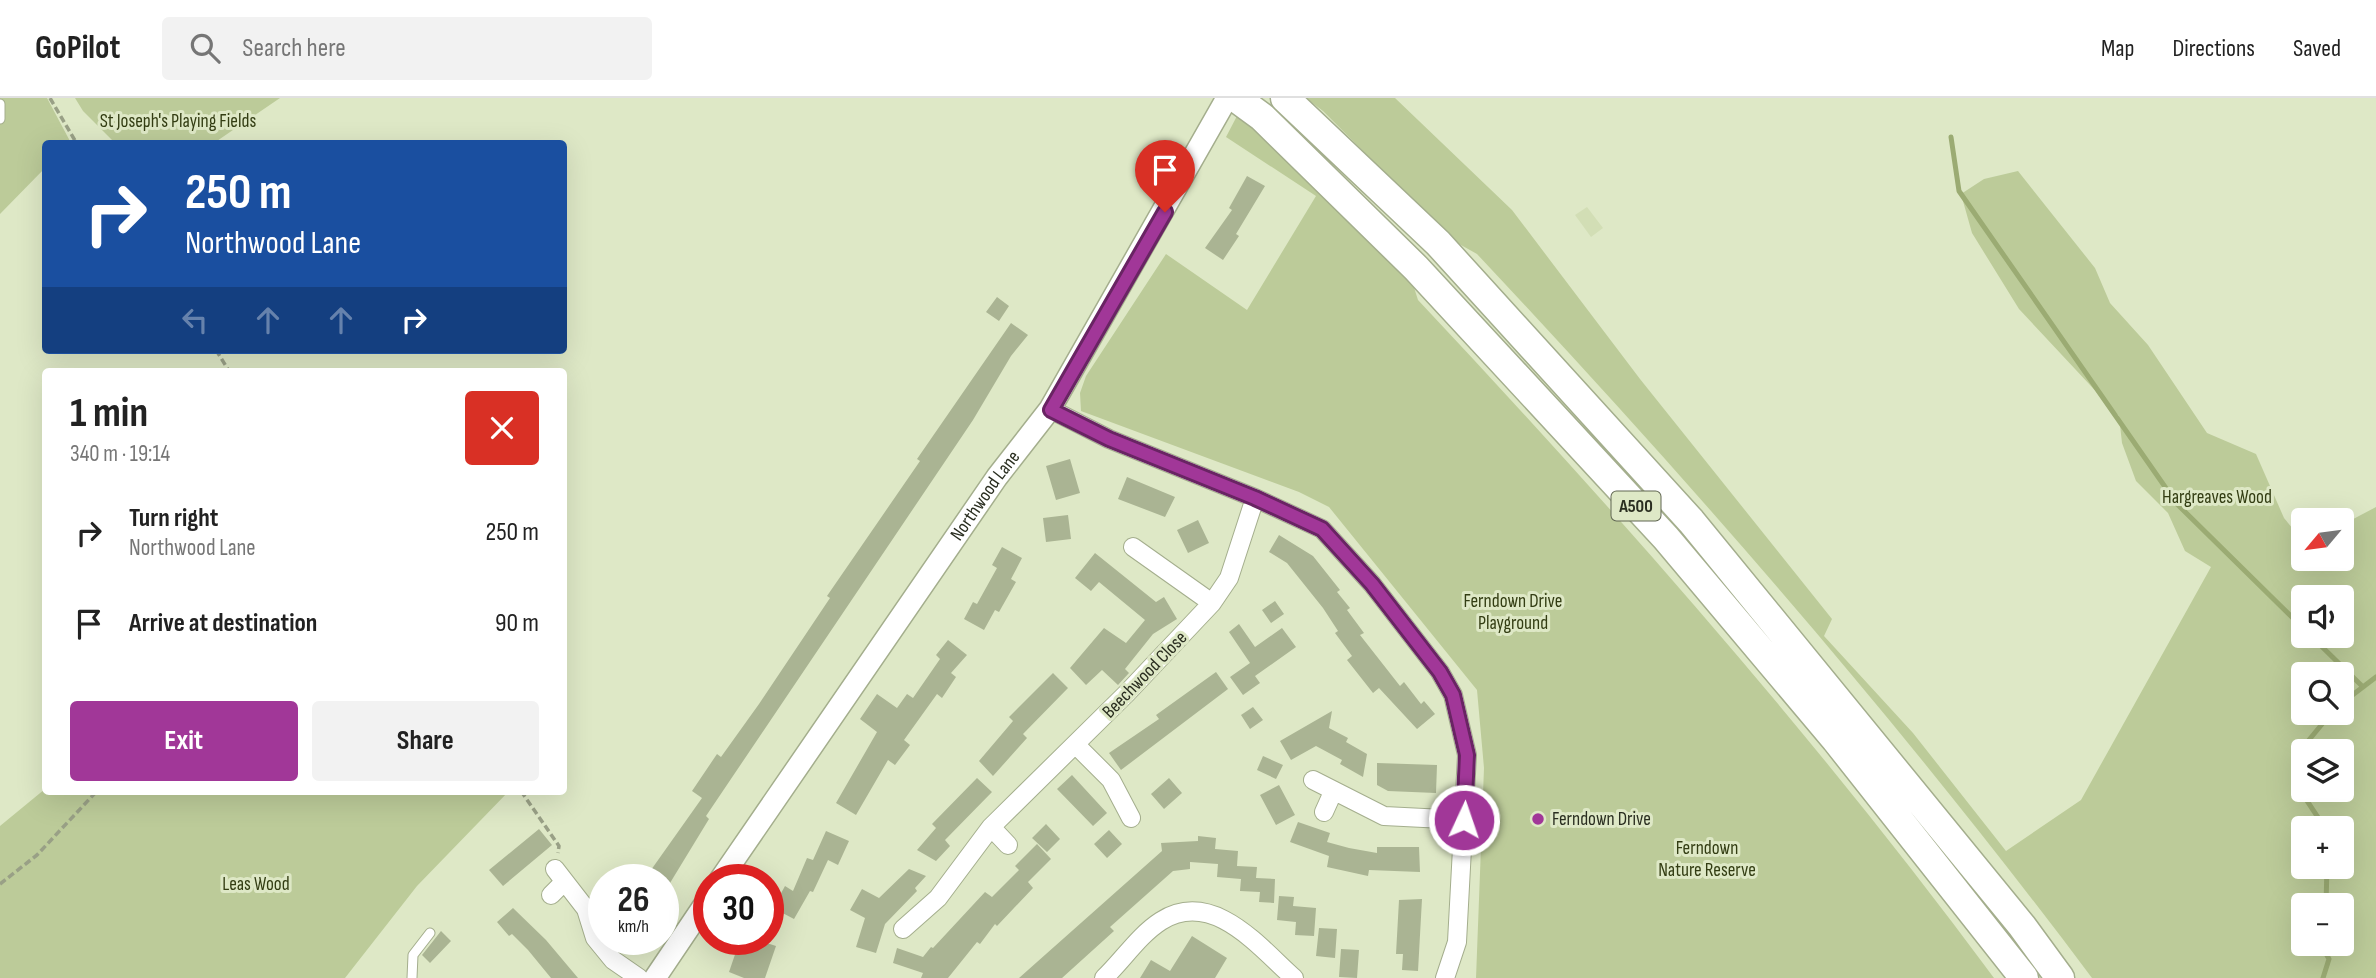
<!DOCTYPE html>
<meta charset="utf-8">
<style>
body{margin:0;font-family:"Sofia Sans Condensed",sans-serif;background:#f2f2f2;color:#222;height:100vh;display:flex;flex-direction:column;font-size:26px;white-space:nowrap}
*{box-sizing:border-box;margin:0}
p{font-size:23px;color:#767676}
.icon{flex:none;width:38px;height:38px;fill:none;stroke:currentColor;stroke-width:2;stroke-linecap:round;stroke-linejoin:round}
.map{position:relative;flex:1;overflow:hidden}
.sheet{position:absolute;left:42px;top:270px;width:525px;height:427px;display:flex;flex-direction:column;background:#fff;border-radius:7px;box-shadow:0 7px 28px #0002}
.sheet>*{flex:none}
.hud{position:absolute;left:42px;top:42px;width:525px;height:214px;border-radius:7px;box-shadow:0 7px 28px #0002;background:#1a4fa0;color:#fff;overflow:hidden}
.needle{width:46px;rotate:241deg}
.fabs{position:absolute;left:2291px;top:410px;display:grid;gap:14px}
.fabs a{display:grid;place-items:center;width:63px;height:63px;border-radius:7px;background:#fff;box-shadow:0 7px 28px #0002;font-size:35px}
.speed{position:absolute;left:588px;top:766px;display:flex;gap:14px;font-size:35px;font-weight:700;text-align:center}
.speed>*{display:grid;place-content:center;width:91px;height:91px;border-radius:50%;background:#fff;box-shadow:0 7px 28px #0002;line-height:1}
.speed small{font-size:18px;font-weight:400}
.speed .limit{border:10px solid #d22;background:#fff;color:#111}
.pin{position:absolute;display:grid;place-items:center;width:60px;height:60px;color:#fff;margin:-72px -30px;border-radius:50% 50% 50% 0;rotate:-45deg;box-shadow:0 0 7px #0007}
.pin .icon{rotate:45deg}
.me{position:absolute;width:77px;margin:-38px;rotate:3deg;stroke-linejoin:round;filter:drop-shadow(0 0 5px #0008)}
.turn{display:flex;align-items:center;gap:24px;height:147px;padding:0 28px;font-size:32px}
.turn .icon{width:91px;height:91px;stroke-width:2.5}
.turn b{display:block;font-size:49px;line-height:60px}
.lanes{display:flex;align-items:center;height:66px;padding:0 28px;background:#0003;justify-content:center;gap:35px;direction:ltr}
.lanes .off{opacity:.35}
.round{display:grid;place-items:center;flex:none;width:74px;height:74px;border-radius:7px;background:#f2f2f2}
.headline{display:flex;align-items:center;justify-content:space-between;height:119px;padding:0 28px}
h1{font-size:42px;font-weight:700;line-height:52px}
.cta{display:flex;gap:14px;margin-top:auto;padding:14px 28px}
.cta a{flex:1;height:80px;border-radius:7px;background:#a13798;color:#fff;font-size:28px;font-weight:700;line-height:80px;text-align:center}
.cta a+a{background:#f2f2f2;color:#222}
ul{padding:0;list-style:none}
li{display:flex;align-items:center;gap:21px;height:91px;padding:0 28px}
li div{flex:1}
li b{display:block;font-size:26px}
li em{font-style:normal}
header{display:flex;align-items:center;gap:42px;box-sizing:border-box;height:98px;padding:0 35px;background:#fff;border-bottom:2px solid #e0e0e0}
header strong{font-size:33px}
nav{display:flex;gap:38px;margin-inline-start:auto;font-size:24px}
.search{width:490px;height:63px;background:#f2f2f2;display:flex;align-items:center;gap:18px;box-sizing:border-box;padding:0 24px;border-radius:7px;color:#767676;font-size:26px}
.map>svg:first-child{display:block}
.built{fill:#d2deb5}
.green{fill:#bccb99;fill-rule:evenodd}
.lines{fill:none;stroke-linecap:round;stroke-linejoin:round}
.stream{stroke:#9bab73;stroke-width:5}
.building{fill:#aab493}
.service-casing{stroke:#a4ae8d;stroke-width:11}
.minor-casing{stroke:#a4ae8d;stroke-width:20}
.tertiary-casing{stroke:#a4ae8d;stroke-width:24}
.trunk-casing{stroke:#a4ae8d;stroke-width:31}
.path{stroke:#99a086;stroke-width:3.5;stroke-dasharray:7 3.5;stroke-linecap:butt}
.service{stroke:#fff;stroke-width:9}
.minor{stroke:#fff;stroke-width:18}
.tertiary{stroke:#fff;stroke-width:21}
.trunk{stroke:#fff;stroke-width:28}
.route-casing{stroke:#692463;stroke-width:18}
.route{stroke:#a13798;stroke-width:12}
.poi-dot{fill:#a13798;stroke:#dee8c6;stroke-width:2.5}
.labels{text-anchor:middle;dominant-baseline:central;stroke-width:6;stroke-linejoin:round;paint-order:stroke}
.shield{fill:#dee8c6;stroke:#606652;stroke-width:2}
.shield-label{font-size:18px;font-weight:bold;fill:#2a2e20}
.park-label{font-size:19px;fill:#333d13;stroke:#dee8c6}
.street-label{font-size:19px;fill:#2a2e20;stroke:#dee8c6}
.poi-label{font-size:19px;fill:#2a2e20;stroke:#dee8c6;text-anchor:start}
</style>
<header>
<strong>GoPilot</strong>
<div class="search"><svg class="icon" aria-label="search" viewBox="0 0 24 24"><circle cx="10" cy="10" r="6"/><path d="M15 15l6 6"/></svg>Search here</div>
<nav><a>Map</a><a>Directions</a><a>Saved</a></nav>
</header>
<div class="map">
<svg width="2376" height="880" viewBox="0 0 2376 880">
<rect width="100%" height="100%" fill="#dee8c6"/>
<!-- built -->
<path class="built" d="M 1587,109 L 1603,130 L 1591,139 L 1575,117 Z"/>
<!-- green -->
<path class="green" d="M 0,0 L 47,0 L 71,45 L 46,46 L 45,70 L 0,116 Z
M 75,0 L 280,0 L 214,45 L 115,45 L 83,13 Z
M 1306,0 L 1395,0 L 1512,112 L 1640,281 L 1832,521 L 1824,538 L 1913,635 L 2006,753 L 2081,702 L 2211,469 L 2185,453 L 2168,415 L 2136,383 L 2122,345 L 2119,318 L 2019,211 L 1972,135 L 1961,96 L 1984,81 L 2018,73 L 2095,170 L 2110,205 L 2148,247 L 2207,335 L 2256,356 L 2284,420 L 2303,443 L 2303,460 L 2342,460 L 2342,427 L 2376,409 L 2376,880 L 2092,880 C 1902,626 1694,387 1477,156 L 1452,142 L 1323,13 ZM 2303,499 L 2342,499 L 2342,537 L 2303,537 ZM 2303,576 L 2342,576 L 2342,614 L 2303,614 ZM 2303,653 L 2342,653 L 2342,691 L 2303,691 ZM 2303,730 L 2342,730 L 2342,768 L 2303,768 ZM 2303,807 L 2342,807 L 2342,845 L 2303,845 Z
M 1238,16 L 1318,87 L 1411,180 L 1418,202 C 1621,418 1818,642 1994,880 L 1476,880 L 1484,670 L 1477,592 L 1329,409 L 1299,394 L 1081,313 L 1080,295 L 1086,278 L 1166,156 L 1247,212 L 1316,98 L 1226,39 Z
M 45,691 L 46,693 L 509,693 L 417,788 L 345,880 L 0,880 L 0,728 Z"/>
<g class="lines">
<!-- stream -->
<path class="stream" d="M 1951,39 L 1959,93 L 2177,406 L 2303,530
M 2310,537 L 2362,588
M 2342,605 L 2376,579
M 2325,730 L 2298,689 L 2304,648 L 2332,614
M 2326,807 L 2327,768
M 2320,845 L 2329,861 L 2323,880"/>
</g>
<!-- building -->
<path class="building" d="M 1247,78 L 1265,88 L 1236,136 L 1239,138 L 1223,162 L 1205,150 L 1232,112 L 1229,110 Z
M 997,199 L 1009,208 L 999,223 L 986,214 Z
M 1011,225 L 1028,237 L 1011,258 L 973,322 L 706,718 L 709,721 L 670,785 L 651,772 L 702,700 L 692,693 L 717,656 L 721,659 L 759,606 L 830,500 L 827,498 L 920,363 L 917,361 Z
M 1070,361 L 1080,395 L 1056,402 L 1046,368 Z
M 1127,379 L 1175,399 L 1165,419 L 1118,401 Z
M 1068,417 L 1071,441 L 1046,444 L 1043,420 Z
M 1198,422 L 1209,445 L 1188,455 L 1177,432 Z
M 1279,437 L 1313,458 L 1340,492 L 1337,494 L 1350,510 L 1347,512 L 1364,535 L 1360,537 L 1400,588 L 1404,584 L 1421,606 L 1424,603 L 1435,616 L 1417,631 L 1379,590 L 1373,595 L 1347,562 L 1352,558 L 1335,535 L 1338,533 L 1323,510 L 1287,465 L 1269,454 Z
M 1002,449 L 1022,460 L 1011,481 L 1016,484 L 999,514 L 995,512 L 984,532 L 964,521 L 973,504 L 977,506 L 997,470 L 992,467 Z
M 1095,455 L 1156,504 L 1164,499 L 1177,521 L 1153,536 L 1125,571 L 1129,575 L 1118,587 L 1102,572 L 1086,587 L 1070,570 L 1104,530 L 1126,545 L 1145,522 L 1099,484 L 1091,493 L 1075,480 Z
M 1275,503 L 1284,516 L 1271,525 L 1262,512 Z
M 1239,526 L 1255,549 L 1282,530 L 1296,549 L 1255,578 L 1260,585 L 1243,597 L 1230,579 L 1250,565 L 1229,534 Z
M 948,542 L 967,557 L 951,575 L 956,579 L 942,600 L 937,596 L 904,642 L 910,647 L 895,667 L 888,662 L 856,717 L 836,705 L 877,634 L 860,621 L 877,596 L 897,610 L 907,596 L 913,600 L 940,561 L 936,557 Z
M 1216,574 L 1228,591 L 1121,672 L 1109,655 L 1159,621 L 1156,617 Z
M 1053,575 L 1068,590 L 1023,636 L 1027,640 L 993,678 L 979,663 L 1013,623 L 1009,619 Z
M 1253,609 L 1263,622 L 1250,631 L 1241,617 Z
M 1332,613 L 1329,630 L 1348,640 L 1346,644 L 1367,656 L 1363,679 L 1340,666 L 1342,662 L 1316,648 L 1291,662 L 1280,643 Z
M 1263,658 L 1283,667 L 1276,681 L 1257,672 Z
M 1377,665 L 1437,667 L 1436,695 L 1388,693 L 1377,687 Z
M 1072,677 L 1107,715 L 1093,728 L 1057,691 Z
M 977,680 L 992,694 L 945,742 L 950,748 L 936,763 L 917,752 L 936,730 L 932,726 Z
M 1169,680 L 1182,695 L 1164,711 L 1151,696 Z
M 1279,687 L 1295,717 L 1276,727 L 1260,697 Z
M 1298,724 L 1330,735 L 1327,744 L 1349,750 L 1377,755 L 1377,749 L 1419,749 L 1420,774 L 1369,772 L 1368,778 L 1327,769 L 1329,758 L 1290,744 Z
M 1046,726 L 1060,741 L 1047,754 L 1032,740 Z
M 539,731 L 552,747 L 503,788 L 489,772 Z
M 1109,732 L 1122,746 L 1107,760 L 1094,746 Z
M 826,733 L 849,743 L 838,767 L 828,762 L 813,794 L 810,793 L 794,821 L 773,810 L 785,788 L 793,793 L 807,760 L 813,762 Z
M 1198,738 L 1216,740 L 1215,751 L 1238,753 L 1237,768 L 1257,769 L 1256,780 L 1275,781 L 1274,805 L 1259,804 L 1260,794 L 1240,793 L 1241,781 L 1217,779 L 1218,766 L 1190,764 L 1190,771 L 1173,773 L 1110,829 L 1114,833 L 1062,880 L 1019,880 L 1162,753 L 1161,745 L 1198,743 Z
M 1037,746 L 1051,761 L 1028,784 L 1033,790 L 997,828 L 995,826 L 980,846 L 977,844 L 948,880 L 921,880 L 923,875 L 893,865 L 897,850 L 923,859 L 931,849 L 933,850 L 985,794 L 992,799 L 1019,772 L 1015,768 Z
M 909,771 L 926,778 L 915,790 L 917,793 L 885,826 L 876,855 L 856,849 L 865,820 L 850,812 L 862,791 L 879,800 Z
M 1279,798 L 1294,799 L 1293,808 L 1316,810 L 1314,838 L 1295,837 L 1296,824 L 1277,822 Z
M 1422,801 L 1418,873 L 1402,872 L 1403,856 L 1396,856 L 1399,802 Z
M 513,810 L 546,842 L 578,880 L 551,880 L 528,852 L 512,836 L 509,838 L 497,824 Z
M 1319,830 L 1337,831 L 1335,860 L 1316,858 Z
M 441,833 L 451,843 L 430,865 L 422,857 Z
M 1192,838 L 1227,860 L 1215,880 L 1140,880 L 1151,862 L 1170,873 Z
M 740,842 L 757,842 L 776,848 L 765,880 L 744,880 L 729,874 Z
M 1341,851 L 1359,852 L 1357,880 L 1339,879 Z"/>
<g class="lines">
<defs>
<path id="service" d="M 0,6 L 0,21
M 412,880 L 413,857 L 430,835"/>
<path id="minor" d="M 1050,311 L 1109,341 L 1255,400 L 1322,431 L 1372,486 L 1440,574 L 1453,597 L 1467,657 L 1457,844 L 1445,880
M 1133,449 L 1212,505
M 1076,647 L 1111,682 L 1131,720
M 1313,682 L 1384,718 L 1464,722
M 1324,714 L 1333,694
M 991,729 L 1008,747
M 555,771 L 586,811 L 595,840 L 613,862 L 639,880
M 551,797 L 564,784
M 903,831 L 938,800 L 991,729 L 1127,595 L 1212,505 L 1229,480 L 1255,400
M 1104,880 C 1123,862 1139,837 1161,823 C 1213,790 1260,850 1294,880"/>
<g id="tertiary">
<path id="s1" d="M 720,782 L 997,379 L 1050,311 L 1227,0"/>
<path d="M 655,880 L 709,800"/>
</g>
<path id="trunk" d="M 1236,0 L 1262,19 L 1416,170 L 1666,440 L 1836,642 L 2024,880
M 1285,0 L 1438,145 L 1691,423 L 2022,828 L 2060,880"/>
</defs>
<!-- service casing -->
<use href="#service" class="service-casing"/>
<!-- minor casing -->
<use href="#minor" class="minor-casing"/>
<!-- tertiary casing -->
<use href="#tertiary" class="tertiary-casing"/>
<!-- trunk casing -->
<use href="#trunk" class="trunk-casing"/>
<!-- path -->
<path class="path" d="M 50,0 L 77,46
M 216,252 L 229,273
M 521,693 L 559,748 L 558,755
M 0,786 L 37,757 L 97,693"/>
<!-- service -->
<use href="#service" class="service"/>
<!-- minor -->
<use href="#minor" class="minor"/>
<!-- tertiary -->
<use href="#tertiary" class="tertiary"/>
<!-- trunk -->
<use href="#trunk" class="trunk"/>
</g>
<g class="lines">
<defs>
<path id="route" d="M 1165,114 L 1051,312 L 1109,341 L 1255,400 L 1322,431 L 1372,486 L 1440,574 L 1453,597 L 1467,657 L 1464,722"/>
</defs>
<!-- route casing -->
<use href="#route" class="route-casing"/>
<!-- route -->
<use href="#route" class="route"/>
</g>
<!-- markers -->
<circle class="poi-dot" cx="1538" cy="721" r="7"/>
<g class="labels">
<!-- shield labels -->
<rect class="shield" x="1611.5" y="393.5" width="49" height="29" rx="5"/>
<g class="shield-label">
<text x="1636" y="408">A500</text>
</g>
<!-- park labels -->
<g class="park-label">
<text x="178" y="23">St Joseph's Playing Fields</text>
<text x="2217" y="399">Hargreaves Wood</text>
<text x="1513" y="503">Ferndown Drive<tspan x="1513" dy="22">Playground</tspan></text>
<text x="1707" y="750">Ferndown<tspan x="1707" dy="22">Nature Reserve</tspan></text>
<text x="256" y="786">Leas Wood</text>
</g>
<!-- street labels -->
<g class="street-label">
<text stroke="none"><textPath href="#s1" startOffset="467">Northwood Lane</textPath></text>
<text transform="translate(1145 577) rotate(-46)">Beechwood Close</text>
</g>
<!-- poi labels -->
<g class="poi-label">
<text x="1552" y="721">Ferndown Drive</text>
</g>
</g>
</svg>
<div class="fabs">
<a><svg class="needle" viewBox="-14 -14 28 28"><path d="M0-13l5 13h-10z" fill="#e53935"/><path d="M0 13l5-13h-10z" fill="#767676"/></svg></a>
<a><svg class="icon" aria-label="sound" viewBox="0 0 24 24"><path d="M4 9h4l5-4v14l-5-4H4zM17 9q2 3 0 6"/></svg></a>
<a><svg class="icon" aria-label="search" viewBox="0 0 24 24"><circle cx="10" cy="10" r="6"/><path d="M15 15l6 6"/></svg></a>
<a><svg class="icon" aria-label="layers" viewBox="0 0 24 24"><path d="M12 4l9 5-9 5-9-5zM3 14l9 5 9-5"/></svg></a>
<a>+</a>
<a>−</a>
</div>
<div class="speed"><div>26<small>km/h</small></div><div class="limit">30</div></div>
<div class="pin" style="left:1165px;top:114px;background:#d93025"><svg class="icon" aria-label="arrive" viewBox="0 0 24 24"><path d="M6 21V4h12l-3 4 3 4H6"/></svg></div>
<svg class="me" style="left:1464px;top:722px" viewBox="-20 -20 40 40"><circle r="17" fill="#a13798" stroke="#fff" stroke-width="3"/><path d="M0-11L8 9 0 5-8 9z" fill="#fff"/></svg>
<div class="hud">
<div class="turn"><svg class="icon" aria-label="right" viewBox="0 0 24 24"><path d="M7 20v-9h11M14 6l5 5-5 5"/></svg><div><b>250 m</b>Northwood Lane</div></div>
<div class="lanes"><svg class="icon off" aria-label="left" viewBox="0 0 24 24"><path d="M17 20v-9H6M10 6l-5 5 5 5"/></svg><svg class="icon off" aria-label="ahead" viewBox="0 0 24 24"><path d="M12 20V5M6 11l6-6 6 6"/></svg><svg class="icon off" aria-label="ahead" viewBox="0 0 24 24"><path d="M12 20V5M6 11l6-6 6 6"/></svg><svg class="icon" aria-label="right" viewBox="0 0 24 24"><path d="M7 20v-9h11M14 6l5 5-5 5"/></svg></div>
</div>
<section class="sheet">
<div class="headline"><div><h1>1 min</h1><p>340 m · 19:14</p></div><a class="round" style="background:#d93025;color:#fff"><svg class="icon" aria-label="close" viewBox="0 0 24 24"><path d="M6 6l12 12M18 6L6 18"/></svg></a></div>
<ul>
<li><svg class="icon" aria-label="right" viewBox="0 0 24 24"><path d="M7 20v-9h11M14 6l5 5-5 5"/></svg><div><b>Turn right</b><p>Northwood Lane</p></div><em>250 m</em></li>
<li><svg class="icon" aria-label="arrive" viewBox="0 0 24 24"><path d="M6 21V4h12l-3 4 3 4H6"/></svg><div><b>Arrive at destination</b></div><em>90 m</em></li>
</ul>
<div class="cta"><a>Exit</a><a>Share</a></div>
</section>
</div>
